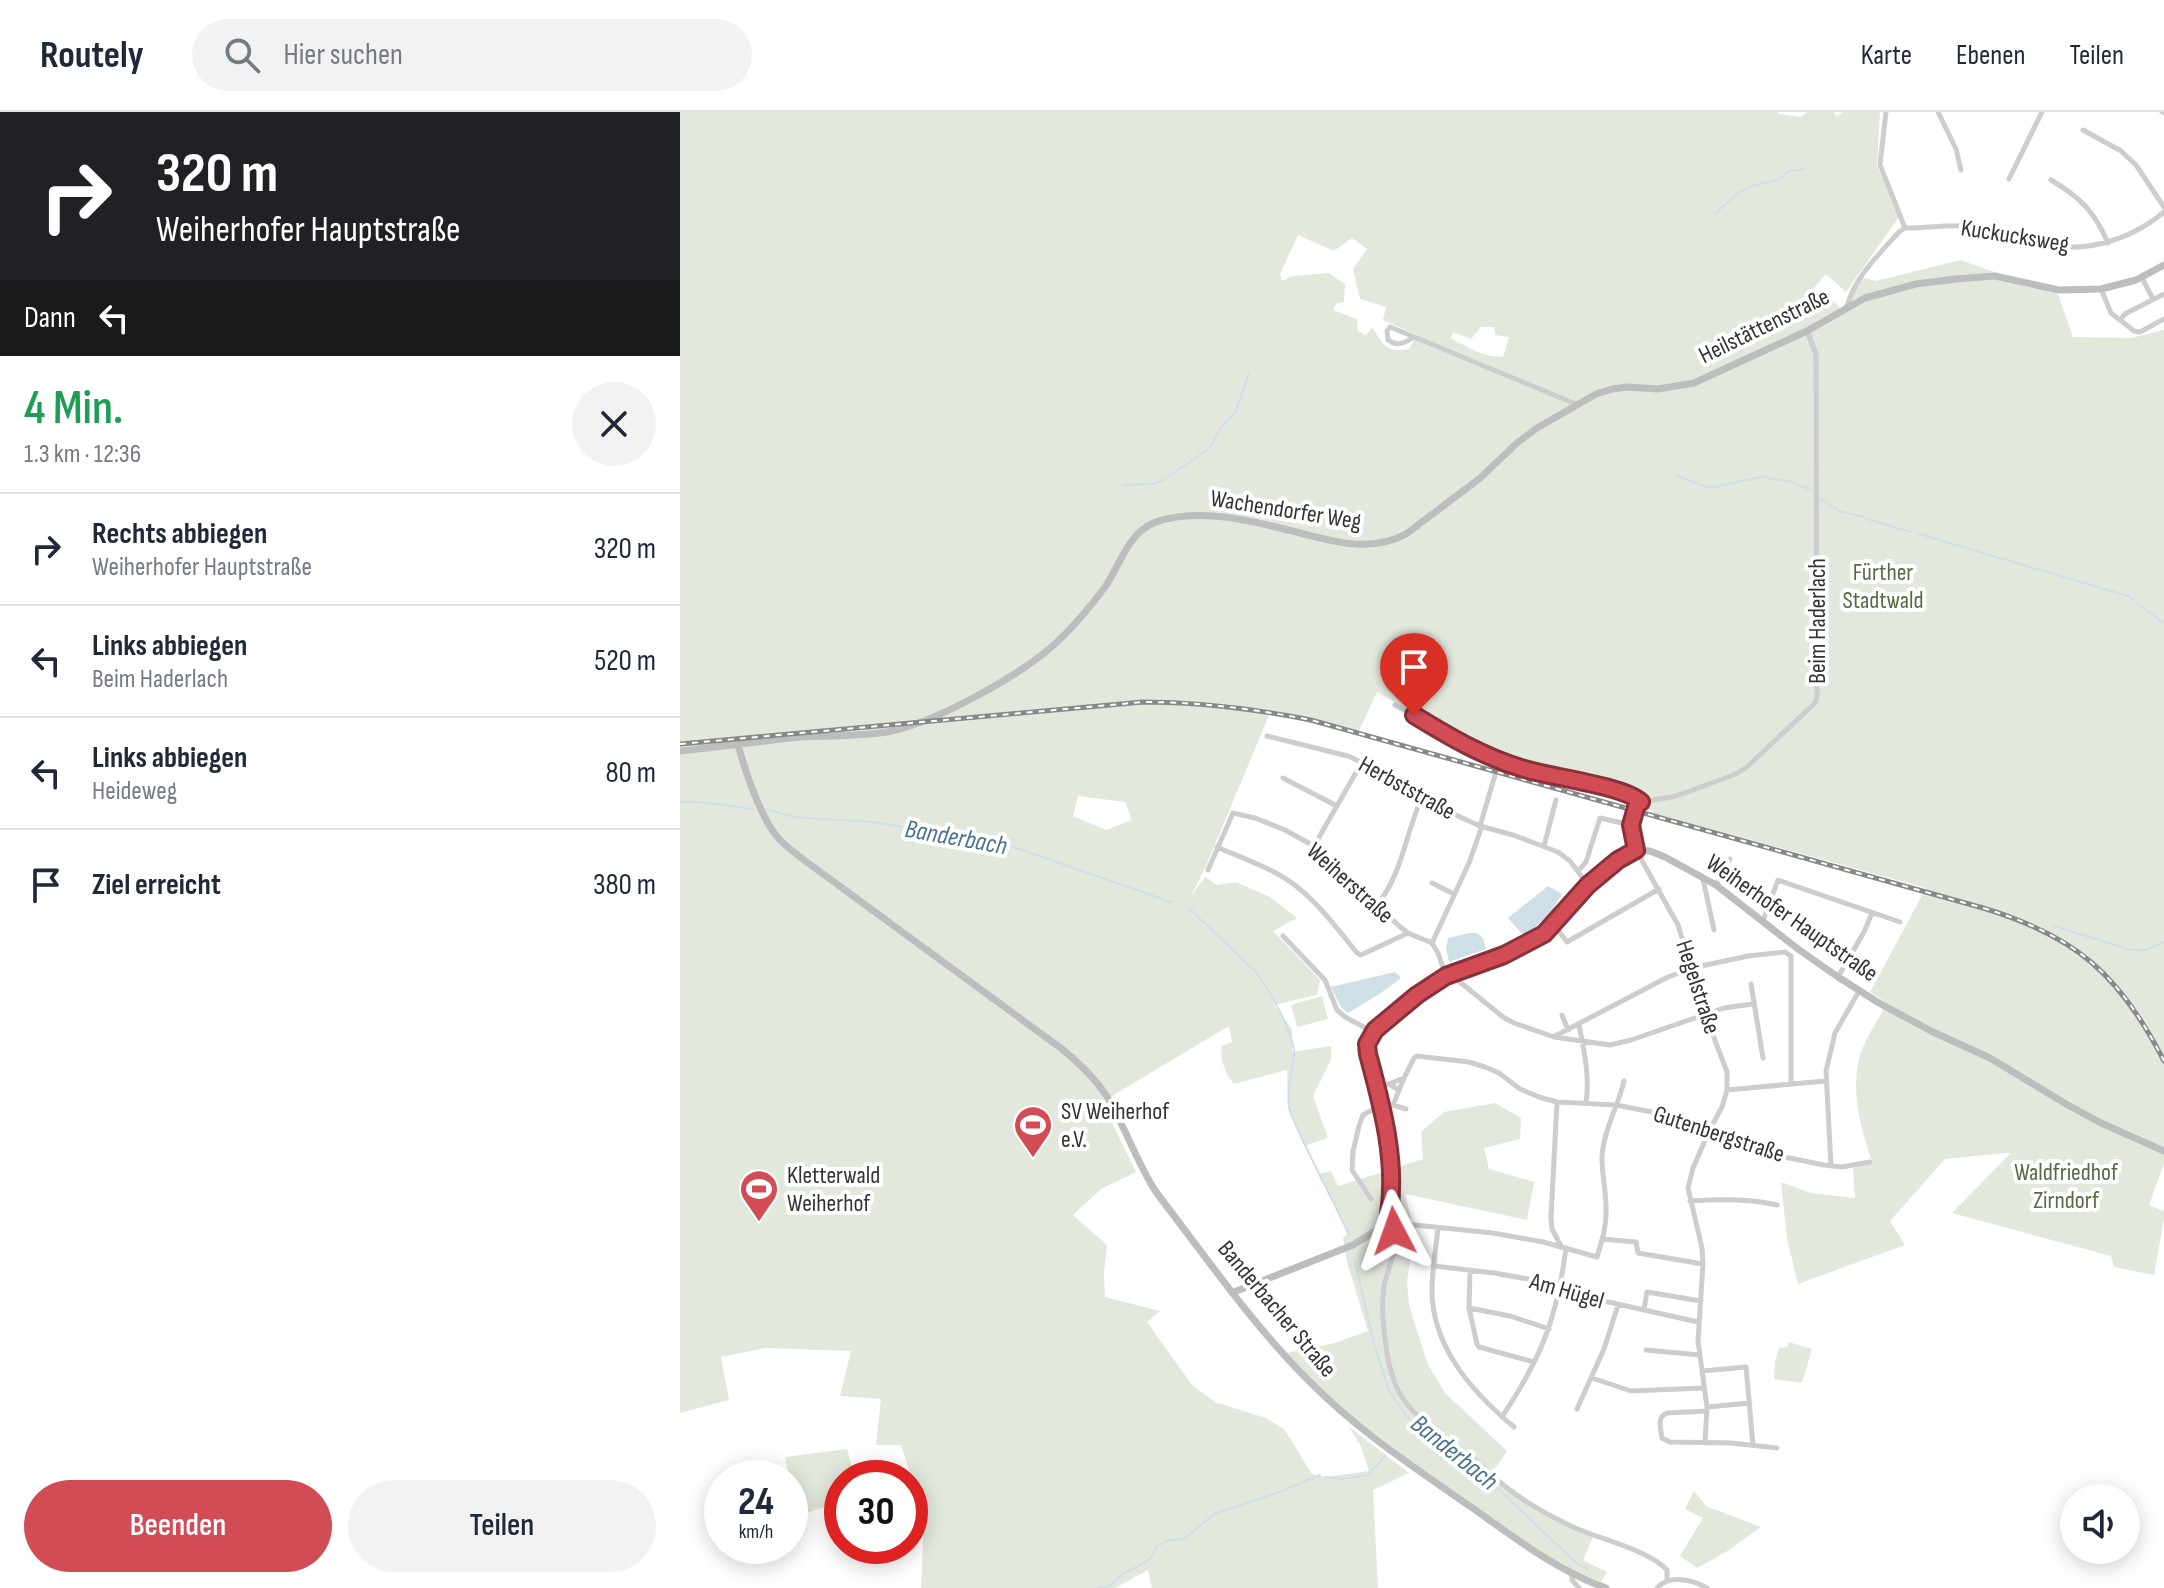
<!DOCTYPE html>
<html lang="de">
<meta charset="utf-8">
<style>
body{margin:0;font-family:"Sofia Sans Condensed",sans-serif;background:#f2f2f3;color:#1f2937;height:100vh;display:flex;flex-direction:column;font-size:30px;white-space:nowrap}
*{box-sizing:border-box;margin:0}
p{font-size:26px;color:#747a83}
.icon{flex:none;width:44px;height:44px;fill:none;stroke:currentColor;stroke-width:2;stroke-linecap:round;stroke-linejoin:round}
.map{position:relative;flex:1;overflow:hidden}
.sheet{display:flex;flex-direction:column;background:#fff;width:680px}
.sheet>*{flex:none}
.guide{background:#202124;color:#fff;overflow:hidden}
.buttons{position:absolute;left:1380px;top:1372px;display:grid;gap:16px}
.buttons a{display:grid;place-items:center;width:80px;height:80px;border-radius:50%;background:#fff;box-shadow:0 4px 20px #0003;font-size:40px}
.speed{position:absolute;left:24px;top:1348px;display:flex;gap:16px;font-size:40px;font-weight:700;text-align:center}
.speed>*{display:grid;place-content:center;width:104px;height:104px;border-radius:50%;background:#fff;box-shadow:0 4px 20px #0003;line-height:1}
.speed small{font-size:20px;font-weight:400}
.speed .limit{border:12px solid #d22;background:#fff;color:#111}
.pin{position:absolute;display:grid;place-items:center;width:68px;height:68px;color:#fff;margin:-82px -34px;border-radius:50% 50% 50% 0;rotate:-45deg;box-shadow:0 0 8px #0007}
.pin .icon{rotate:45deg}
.me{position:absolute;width:88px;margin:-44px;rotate:356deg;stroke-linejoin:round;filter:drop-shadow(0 0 6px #0008)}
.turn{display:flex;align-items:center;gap:28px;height:168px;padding:0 24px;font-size:36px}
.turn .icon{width:104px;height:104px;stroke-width:2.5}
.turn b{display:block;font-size:56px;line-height:68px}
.then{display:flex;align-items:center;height:76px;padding:0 24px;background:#0003;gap:16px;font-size:30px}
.round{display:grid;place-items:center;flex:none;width:84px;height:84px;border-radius:42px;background:#f2f2f3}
.overview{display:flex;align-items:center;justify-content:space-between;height:136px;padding:0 24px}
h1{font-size:48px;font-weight:600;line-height:60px;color:#1e9e55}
.primary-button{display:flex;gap:16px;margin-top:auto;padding:16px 24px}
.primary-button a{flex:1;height:92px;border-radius:48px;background:#d24c56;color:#fff;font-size:32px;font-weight:600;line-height:92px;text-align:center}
.primary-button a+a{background:#f2f2f3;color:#1f2937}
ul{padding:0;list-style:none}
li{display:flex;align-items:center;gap:24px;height:112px;padding:0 24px;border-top:2px solid #e0e1e3}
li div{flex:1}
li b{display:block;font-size:30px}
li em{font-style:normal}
header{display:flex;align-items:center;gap:48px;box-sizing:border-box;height:112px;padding:0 40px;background:#fff;border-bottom:2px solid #e0e1e3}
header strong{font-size:38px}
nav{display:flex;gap:44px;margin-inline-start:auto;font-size:28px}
.search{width:560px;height:72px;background:#f2f2f3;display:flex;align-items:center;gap:20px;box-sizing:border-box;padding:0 28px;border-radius:44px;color:#747a83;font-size:30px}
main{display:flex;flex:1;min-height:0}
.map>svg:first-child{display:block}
.green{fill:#e3e8dd;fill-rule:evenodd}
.water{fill:#cfdfe8}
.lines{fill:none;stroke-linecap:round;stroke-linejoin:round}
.stream{stroke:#cfdfe8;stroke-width:2}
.street{stroke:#cdcdcd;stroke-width:5}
.secondary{stroke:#bdbdbd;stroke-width:7}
.rail-casing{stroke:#888;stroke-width:5}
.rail{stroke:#fff;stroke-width:2;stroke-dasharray:6;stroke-linecap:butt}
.route-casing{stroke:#883138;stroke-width:20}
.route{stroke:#d24c56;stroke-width:14}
.labels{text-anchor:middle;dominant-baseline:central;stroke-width:8;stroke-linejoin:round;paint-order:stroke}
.street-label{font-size:24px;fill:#333;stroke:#fff}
.park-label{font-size:24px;fill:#566a44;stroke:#fff}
.poi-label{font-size:24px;fill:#333;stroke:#fff;text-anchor:start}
.water-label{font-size:26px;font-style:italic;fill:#49728d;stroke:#fff}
</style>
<header>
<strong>Routely</strong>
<div class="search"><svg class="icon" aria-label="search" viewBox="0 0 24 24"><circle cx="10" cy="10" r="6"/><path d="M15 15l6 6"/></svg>Hier suchen</div>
<nav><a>Karte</a><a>Ebenen</a><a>Teilen</a></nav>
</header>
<main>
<section class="sheet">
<div class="guide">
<div class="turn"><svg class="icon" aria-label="right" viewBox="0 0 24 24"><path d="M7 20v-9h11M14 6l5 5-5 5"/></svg><div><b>320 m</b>Weiherhofer Hauptstraße</div></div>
<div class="then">Dann<svg class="icon" aria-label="left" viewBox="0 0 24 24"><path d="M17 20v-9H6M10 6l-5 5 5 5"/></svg></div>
</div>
<div class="overview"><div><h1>4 Min.</h1><p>1.3 km · 12:36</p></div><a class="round"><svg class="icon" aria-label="close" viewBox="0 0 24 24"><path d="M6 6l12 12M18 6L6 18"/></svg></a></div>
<ul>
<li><svg class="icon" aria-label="right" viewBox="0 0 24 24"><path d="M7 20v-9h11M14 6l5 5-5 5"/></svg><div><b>Rechts abbiegen</b><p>Weiherhofer Hauptstraße</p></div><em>320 m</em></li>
<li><svg class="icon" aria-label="left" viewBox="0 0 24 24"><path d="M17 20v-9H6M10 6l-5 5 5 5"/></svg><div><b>Links abbiegen</b><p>Beim Haderlach</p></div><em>520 m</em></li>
<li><svg class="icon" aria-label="left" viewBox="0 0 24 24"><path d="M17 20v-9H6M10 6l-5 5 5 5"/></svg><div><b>Links abbiegen</b><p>Heideweg</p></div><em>80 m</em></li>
<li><svg class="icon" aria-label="arrive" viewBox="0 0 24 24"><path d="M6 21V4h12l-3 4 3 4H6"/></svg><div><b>Ziel erreicht</b></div><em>380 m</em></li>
</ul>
<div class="primary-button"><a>Beenden</a><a>Teilen</a></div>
</section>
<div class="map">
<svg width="1484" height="1476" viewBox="0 0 1484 1476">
<rect width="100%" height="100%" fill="#fff"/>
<!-- green -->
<path class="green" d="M 0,0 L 1098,0 L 1099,2 L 1121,5 L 1127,0 L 1154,0 L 1156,5 L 1163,0 L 1200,0 L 1197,54 L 1219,105 L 1166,180 L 1146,162 L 1133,177 L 1148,184 L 1161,197 L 1184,166 L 1196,169 L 1280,148 L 1378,182 L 1393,225 L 1451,226 L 1484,218 L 1484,1052 L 1469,1093 L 1483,1099 L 1484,1096 L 1484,1107 L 1474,1163 L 1434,1155 L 1431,1144 L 1272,1101 L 1331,1041 L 1325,1041 L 1265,1047 L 1210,1109 L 1225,1133 L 1118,1172 L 1107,1126 L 1101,1070 L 1131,1081 L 1175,1086 L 1173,1056 L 1193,1052 C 1181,1019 1171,982 1179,947 C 1184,928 1198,908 1207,891 L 1190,880 L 1246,776 L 973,701 L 958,689 L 830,655 L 697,580 L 677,623 L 590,601 L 526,754 L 511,784 L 525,765 L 537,773 L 556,770 L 590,785 L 617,806 L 593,819 L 640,868 L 637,883 L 594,893 L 612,917 L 612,940 L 651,934 L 651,948 L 633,984 L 648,1026 L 624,1034 L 608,997 L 607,958 L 554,972 C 546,963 539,946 542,934 L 552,930 L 549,914 L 422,990 L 456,1060 L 421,1077 L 393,1103 L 427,1133 L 424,1161 L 425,1185 L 480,1199 L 467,1210 L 512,1273 L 535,1290 L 586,1306 L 604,1317 L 632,1362 L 645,1365 L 689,1359 L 680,1332 L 668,1314 L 729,1361 L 693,1378 L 698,1476 L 472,1476 L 468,1458 L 435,1476 L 241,1476 L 244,1404 L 221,1333 L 196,1333 L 201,1287 L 160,1284 L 171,1239 L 85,1236 L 41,1245 L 49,1288 L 0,1301 ZM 618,123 L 654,139 L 672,126 L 687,137 L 673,157 L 680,187 L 706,195 L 703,208 L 737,223 L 729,237 C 705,241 706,234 692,216 L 686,223 L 678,219 L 677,207 L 653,198 L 656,192 L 664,190 L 665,172 L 649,161 L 612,164 L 602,169 L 600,162 ZM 801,215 L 814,215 L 815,223 L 829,225 L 823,245 C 798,244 791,236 770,226 L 773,220 L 791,227 ZM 398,684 L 445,690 L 452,708 L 426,718 L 393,704 Z
M 642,884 L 648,907 L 617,915 L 611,893 Z
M 815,991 L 841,1006 L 840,1027 L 804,1036 L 809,1057 L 854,1070 L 847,1108 L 725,1082 L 734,1118 L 727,1170 L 729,1193 L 748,1253 L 765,1281 L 827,1339 L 812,1361 L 844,1387 L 913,1425 L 903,1448 L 927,1460 L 921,1470 L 871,1449 L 739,1356 L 673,1305 L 639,1276 L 606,1241 L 655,1231 L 688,1219 L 667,1150 L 663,1126 L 668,1121 L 638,1062 L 651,1059 L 658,1074 L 743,1047 L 741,1020 L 764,1000 Z
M 1109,1230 L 1132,1237 L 1122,1271 L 1094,1267 L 1095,1249 L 1099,1236 L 1107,1235 Z
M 167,1337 L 175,1366 L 162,1366 L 162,1398 L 160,1399 L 158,1391 L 117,1404 L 105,1345 Z
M 1014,1379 L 1026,1394 L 1081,1415 L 1046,1440 L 1017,1456 L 1000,1444 L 1023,1406 L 1005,1397 Z"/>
<!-- water -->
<path class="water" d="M 868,774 L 882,782 L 872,799 L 845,825 L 828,806 Z
M 789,821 L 797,821 L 803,826 L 806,837 L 769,850 L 766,837 L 768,826 Z
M 715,860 L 721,866 L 701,881 L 668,901 L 661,895 L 651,875 Z"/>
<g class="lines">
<!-- stream -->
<path class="stream" d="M 1036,101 L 1059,80 L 1071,74 L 1098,68 L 1109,59 L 1125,57
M 530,335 L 542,314 L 555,301 L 569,261
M 995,363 L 1029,376 L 1081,365 L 1109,369 L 1131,378
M 486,366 L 529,337
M 443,373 L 473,372 L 483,368
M 1140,386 L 1159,399 L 1184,405
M 1187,407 L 1231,420
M 1239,422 L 1448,484 L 1454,488
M 1457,491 L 1484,511
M 0,690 L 20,690 L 72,697
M 85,697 L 114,705 L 193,710 L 319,730 L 491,790
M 509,796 L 575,859 C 588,876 615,922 614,943 C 613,961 605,980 610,998 C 614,1012 622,1026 628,1039 C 641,1067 656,1094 669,1123
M 1374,814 L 1451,838 L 1465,838 L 1484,830
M 675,1150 L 694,1232 L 709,1278 L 727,1305 L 809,1368 L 895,1450 L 907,1457
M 645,1365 L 661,1367 L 688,1363 L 705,1344
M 418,1476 L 429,1474 L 441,1463 L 469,1448 L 476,1436 L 486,1429 L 505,1426 L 534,1402 L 602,1379 L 640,1363"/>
<!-- street -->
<path class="street" d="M 1206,0 L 1200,53 L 1225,116
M 1258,0 L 1276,37 L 1281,58
M 1482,0 L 1484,1
M 1403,18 L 1441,39 L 1456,53 L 1484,95
M 1329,67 L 1362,0
M 1371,68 C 1401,86 1414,99 1428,131
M 1225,116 C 1252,116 1278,111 1305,115 C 1321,117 1336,125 1352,130 C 1399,143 1447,131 1484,100
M 1462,166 L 1473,187
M 1421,177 L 1431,201 L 1454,219 L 1460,220 L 1484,207
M 1167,195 C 1174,166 1199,142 1219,120 L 1225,116
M 1440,208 L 1445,202 L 1484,182
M 734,225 C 725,231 717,235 708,228 L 707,219 L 710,215 L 715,217 L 898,293
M 715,593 C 757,615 796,643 842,656 C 868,664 945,673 961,690
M 587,624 L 668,644 L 712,664 L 742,685 L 780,705 L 800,714 L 833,723 L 878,740 L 890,749 L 908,773
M 603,666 L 657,694
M 800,714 L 815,663
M 634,734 L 682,650
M 864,734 L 876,688
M 537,735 C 557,744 577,751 596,761 C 630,779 653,811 677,841 L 681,843 L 728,821
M 528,758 L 553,701 L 575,706 L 605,718 L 634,734 L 648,745 L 719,814 L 728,821 L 752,831 L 758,841 L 766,864
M 898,759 L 906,750 L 920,706 L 951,713
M 1023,767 L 1034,818
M 752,771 L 774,782
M 1036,773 L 1050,747
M 697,793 C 722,763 726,720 742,685
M 1083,809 L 1098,768 L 1220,810
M 874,813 L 887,830 L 979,777
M 603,824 L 645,868 L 657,898 L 665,905 L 684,915 L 690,925
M 752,831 L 789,751 L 802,714
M 770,862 L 823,905 L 834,911 L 874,925 L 930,933 L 951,928 L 1044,896 L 1073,892
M 1158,865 L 1184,820 L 1192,801
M 1071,872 L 1083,946
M 882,903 L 888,918
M 899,913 C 904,939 910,964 906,991
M 875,924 L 988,865 L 1012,856 L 1068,844 L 1105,840 L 1111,844
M 724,966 L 734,946 L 737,944 L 789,950 L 805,955 L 819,961 L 840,977 L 859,985 L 877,990 L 936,993 L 1008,1007 L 1080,1040 L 1144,1053 L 1162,1055 L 1190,1050
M 709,972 L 724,966 L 713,993
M 1111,972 L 1111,844
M 697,974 L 709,972 L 719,978
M 1047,978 L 1145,969
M 877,990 L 871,1105 L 872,1117 L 881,1134
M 1151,1054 L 1146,959 L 1155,921 L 1179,879
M 691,1087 L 672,1058 L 673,1039 L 679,1014 L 683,1003 L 690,999 L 713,993 L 726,997
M 1010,1089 C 1038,1087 1069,1086 1097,1093
M 715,1111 L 813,1121 L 863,1130 L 917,1145 C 922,1129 927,1113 926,1096 C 926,1079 922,1063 922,1046 C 923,1019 938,995 944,969
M 712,1115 C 720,1136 708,1154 704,1174 C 700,1199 706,1253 717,1276 C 732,1307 762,1323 788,1343 C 803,1354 815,1367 830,1378 C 849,1393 872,1405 893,1415 C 919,1427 969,1438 987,1458 L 987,1468
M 758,1116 C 756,1135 753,1154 752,1173 C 750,1233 791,1279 834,1315
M 922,1127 L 956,1130 L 958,1141 L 1023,1152
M 754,1154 L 814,1161 L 848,1167 L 906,1185 L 1018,1210
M 790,1158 L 789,1196 L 797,1232 L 799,1235 L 854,1250
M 789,1196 L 830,1204 L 869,1217
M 964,1197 L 967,1180 L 1021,1189
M 966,1238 L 1020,1243
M 1023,1259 L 1066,1255 L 1073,1333
M 912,1266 L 951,1279 L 1023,1276
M 1027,1295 L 1070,1291
M 897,1297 L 924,1237 L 938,1193
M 1027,1299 L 987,1301 C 976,1306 981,1316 982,1326 L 990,1330 L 1051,1331 L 1097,1336
M 822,1305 C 861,1246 877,1207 886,1136
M 1025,1330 L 1027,1295 L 1018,1229 L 1023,1152 L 1022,1136 L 1008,1076 L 1013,1056 L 1030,1017 L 1042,995 L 1047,978 L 1047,960 L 1025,902 L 998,813 L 956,738 L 951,713 L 955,698 L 961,690 L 992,685 L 1010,679 L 1056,662 L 1068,654 L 1135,591 L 1137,584 L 1136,242 L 1127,219
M 892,1462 L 892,1468 L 899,1476
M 977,1476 C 990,1462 1013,1468 1027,1476"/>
<!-- secondary -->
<path class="secondary" d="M 58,633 C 66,661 78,699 95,722 C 103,733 114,740 124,748 L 382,937 C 398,950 414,965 426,983 C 445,1014 456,1049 476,1080 C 525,1144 572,1212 629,1269 C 677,1318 735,1356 791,1395 C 835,1426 876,1458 926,1476
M 0,639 C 40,635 81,629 121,625 C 150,623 184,625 212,619 C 258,609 343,562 377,530 C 394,514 411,494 425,475 C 442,450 449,416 482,408 C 522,397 569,408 608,418 C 647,427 687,443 726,422 L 799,367 L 837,331 L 857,316 L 916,282 L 932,277 L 947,275 L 978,277 L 1014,271 L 1127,219 L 1185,186 L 1236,172 L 1276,167 L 1315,164 L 1379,178 L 1421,177 L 1456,168 L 1484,153
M 554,1180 L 673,1133 L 703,1114 L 708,1116 L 713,1114 L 715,1107 L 709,1102 C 717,1048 702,994 688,942 L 687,932 L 695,918 L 755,870 L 770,862 L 824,843 L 864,822 L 874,813 L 896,786 L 925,758 L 947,741 L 956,738 L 970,739 L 985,745 L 1036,773 L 1118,837 L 1158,865 L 1199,891 L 1253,920 L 1310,946 L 1386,992 L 1421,1011 L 1484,1039"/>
<defs>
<path id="rail" d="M 0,632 L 463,590 C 520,590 575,597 631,608 L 1303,796 C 1396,824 1440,863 1484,949"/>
</defs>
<!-- rail casing -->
<use href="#rail" class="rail-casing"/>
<!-- rail -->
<use href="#rail" class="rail"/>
</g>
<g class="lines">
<defs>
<path id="route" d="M 714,1119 L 712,1115 L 715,1107 L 709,1102 C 717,1048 702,994 688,942 L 687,932 L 695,918 L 737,883 L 766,864 L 824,843 L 864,822 L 908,773 L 938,748 L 956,738 L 951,713 L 957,692 L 961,690 C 943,673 867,665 841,656 C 802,644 768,624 734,603"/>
</defs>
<!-- route casing -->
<use href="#route" class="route-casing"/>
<!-- route -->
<use href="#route" class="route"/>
</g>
<!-- icons -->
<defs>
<symbol id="stadium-pin" viewBox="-11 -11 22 30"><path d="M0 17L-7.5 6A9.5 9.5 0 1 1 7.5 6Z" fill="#d24c56" stroke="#fff"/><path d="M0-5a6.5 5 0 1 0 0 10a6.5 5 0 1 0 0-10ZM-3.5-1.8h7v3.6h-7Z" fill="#fff"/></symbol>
</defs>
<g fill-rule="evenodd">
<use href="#stadium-pin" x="331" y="991" width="44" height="60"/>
<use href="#stadium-pin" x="57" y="1055" width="44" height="60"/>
</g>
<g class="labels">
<!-- street labels -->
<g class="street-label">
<text transform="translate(1335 124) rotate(9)">Kuckucksweg</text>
<text transform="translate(1084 214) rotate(-26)">Heilstättenstraße</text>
<text transform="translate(606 398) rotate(9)">Wachendorfer Weg</text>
<text transform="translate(1137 509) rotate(-90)">Beim Haderlach</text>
<text transform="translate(727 676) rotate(29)">Herbststraße</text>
<text transform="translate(670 771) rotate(42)">Weiherstraße</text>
<text transform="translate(1112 806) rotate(35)">Weiherhofer Hauptstraße</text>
<text transform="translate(1018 875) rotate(72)">Hegelstraße</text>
<text transform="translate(1039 1022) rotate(18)">Gutenbergstraße</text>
<text transform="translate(887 1179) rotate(16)">Am Hügel</text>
<text transform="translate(597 1197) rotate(50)">Banderbacher Straße</text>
</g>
<!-- park labels -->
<g class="park-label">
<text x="1203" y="460">Fürther<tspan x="1203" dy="28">Stadtwald</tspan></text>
<text x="1386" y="1060">Waldfriedhof<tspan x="1386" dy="28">Zirndorf</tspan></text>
</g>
<!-- poi labels -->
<g class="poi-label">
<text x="381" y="999">SV Weiherhof<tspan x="381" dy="28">e.V.</tspan></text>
<text x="107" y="1063">Kletterwald<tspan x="107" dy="28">Weiherhof</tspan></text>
</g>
<!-- water labels -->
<g class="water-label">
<text transform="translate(276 726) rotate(10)">Banderbach</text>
<text transform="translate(774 1341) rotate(39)">Banderbach</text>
</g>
</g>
</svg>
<div class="buttons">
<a><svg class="icon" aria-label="sound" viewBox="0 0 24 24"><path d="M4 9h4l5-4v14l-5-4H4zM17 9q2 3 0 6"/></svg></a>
</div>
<div class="speed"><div>24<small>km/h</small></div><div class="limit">30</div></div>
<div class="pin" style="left:734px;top:603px;background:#d93025"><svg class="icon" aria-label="arrive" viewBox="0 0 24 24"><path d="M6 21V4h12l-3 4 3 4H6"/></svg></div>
<svg class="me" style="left:714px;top:1119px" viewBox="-20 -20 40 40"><path d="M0-17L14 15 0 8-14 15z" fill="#d24c56" stroke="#fff" stroke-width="4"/></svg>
</div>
</main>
